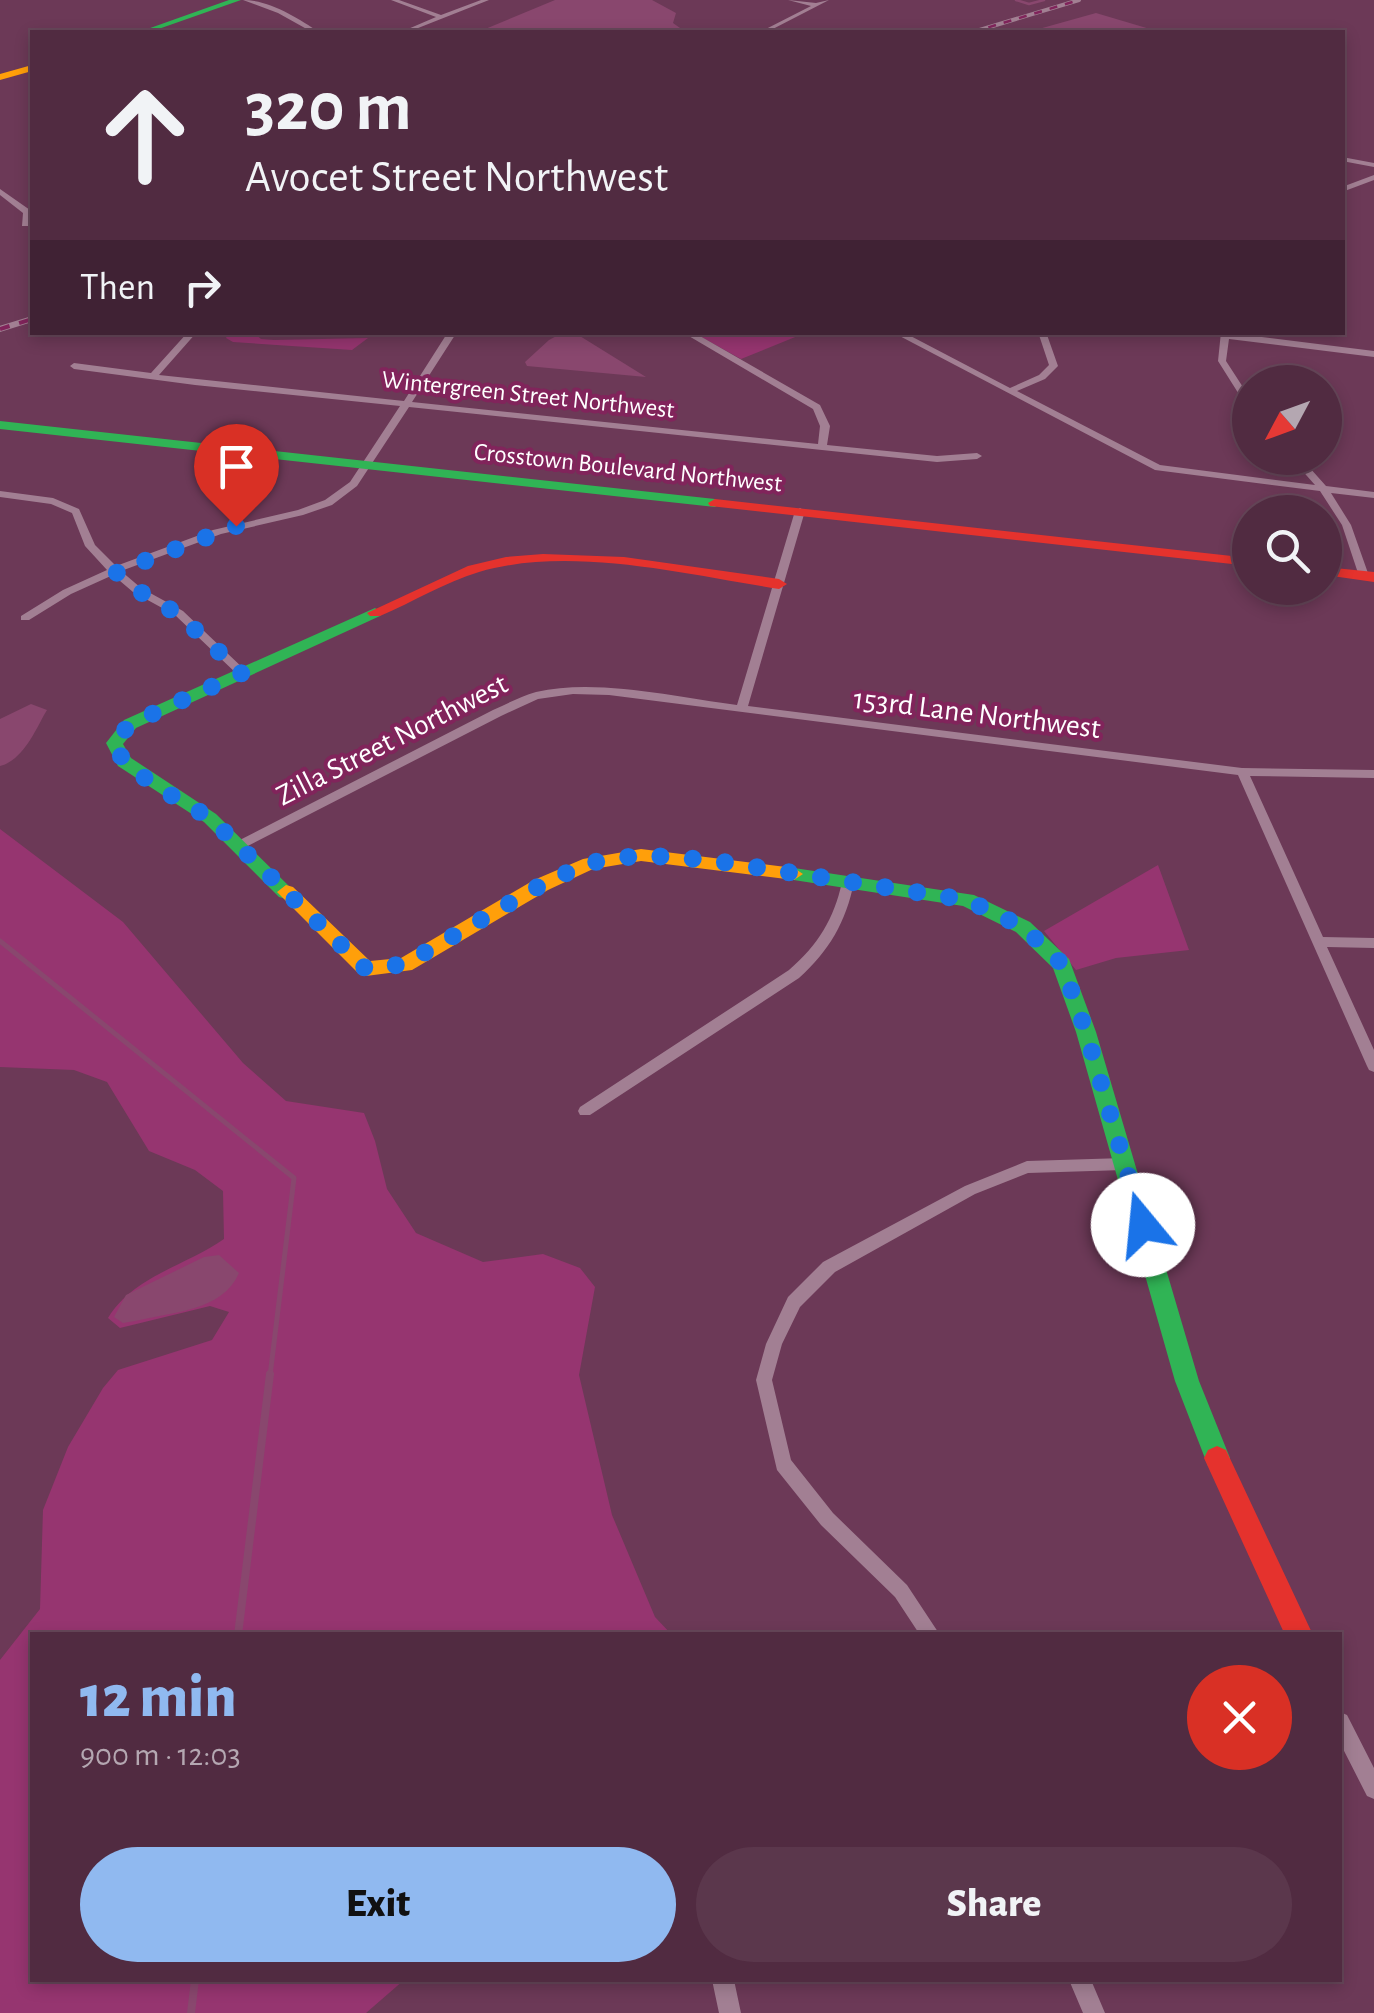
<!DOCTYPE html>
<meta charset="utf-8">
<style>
body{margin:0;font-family:"Alegreya Sans",sans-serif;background:#5b374c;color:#f1f3f6;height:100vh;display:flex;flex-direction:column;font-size:38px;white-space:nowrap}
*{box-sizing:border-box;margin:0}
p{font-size:32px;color:#b4a7b1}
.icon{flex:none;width:55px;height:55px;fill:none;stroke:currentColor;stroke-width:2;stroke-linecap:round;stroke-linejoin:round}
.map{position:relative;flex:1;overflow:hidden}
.details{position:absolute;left:30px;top:1632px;width:1312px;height:350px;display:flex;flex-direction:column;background:#512b41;border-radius:0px;box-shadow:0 5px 15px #0003,0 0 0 2px #67475a}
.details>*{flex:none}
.top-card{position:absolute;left:30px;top:30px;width:1315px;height:305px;border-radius:0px;box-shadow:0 5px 15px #0003,0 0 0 2px #67475a;background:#512b41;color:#f1f3f6;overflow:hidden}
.needle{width:65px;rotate:229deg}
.buttons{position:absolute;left:1232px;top:365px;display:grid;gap:20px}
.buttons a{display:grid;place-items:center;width:110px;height:110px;border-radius:50%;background:#512b41;box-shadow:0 5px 15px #0003,0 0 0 2px #67475a;font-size:50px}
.pin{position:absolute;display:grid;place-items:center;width:85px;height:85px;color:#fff;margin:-102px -42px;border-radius:50% 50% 50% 0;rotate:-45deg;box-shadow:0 0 10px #0007}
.pin .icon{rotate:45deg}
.me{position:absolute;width:110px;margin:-55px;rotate:343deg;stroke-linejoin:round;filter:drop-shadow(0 0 8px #0008)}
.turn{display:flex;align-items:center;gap:35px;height:210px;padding:0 50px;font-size:45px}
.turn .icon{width:130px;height:130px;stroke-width:2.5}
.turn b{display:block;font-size:70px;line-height:85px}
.then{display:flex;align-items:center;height:95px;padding:0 50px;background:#0003;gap:20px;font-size:38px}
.round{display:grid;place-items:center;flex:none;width:105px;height:105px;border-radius:52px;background:#5b374c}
.overview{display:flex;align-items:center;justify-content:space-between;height:170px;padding:0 50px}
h1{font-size:60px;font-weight:800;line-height:75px;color:#90b9f0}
.primary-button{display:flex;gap:20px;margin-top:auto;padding:20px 50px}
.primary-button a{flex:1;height:115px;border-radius:60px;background:#90b9f0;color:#111;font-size:40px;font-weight:800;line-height:115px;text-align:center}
.primary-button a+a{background:#5b374c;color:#f1f3f6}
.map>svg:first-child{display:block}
.green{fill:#963570}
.water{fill:#89476e}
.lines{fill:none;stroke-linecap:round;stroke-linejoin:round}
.stream-far2{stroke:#89476e;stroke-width:2.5}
.stream-far1{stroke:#89476e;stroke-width:5}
.stream{stroke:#89476e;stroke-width:8}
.street{fill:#a27f93;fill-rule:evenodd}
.fast{fill:#30b455;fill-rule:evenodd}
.slow{fill:#ff9f0a;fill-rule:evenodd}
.jam{fill:#e5322d;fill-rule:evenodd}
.rail-far1-casing{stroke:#a28093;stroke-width:4}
.rail-casing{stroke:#a28093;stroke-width:6}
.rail-far1{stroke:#81245b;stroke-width:2.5;stroke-dasharray:8;stroke-linecap:butt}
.rail{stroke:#81245b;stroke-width:4;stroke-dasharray:10;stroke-linecap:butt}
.route{stroke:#1a73e8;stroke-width:18;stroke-dasharray:0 32.4}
.labels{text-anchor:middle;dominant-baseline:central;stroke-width:8;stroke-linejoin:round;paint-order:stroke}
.far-street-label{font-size:25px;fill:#fff;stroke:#81245b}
.street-label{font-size:30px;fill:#fff;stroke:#81245b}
</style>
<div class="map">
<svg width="1374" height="2013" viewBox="0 0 1374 2013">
<rect width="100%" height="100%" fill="#6c3957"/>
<!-- green -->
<path class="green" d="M 229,333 L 254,333 L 261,339 L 274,340 L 368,338 L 352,350 L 233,342 L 226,338 Z
M 694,333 L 805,333 L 741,359 Z
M 0,829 L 123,922 L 243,1063 L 286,1101 L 364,1113 L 375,1141 L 387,1189 L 416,1233 L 483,1262 L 543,1254 L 580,1268 L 595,1287 L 579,1375 L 612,1515 L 655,1617 L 672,1635 L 32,1635 L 32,1980 L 404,1980 L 366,2013 L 0,2013 L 0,1660 L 40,1609 L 43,1510 L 68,1447 L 103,1388 L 118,1370 L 212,1340 L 229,1312 L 210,1306 L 120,1328 L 108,1318 C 134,1276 185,1266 224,1239 L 223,1191 L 195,1170 L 149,1151 L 107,1082 L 74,1070 L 0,1067 Z
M 1158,865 L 1189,950 L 1116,958 L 1076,970 L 1044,931 Z"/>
<!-- water -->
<path class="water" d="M 555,0 L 652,0 L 676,13 L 673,23 L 680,28 L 676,32 L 478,32 Z
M 1096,13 L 1160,32 L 1028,32 Z
M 564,332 L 575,333 L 646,377 L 527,366 L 525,362 L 549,340 Z
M 31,704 L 47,710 L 44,715 C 34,734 21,761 0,766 L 0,719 Z
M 219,1255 L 239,1273 C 223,1311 172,1312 135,1321 L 123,1323 L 114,1317 L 126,1295 L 204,1257 Z"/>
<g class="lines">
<!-- stream-far2 -->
<path class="stream-far2" d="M 1016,0 L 1029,4 L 1044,0"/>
<!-- stream-far1 -->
<path class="stream-far1" d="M 0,941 L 294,1178 L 270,1376"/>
<!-- stream -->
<path class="stream" d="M 238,1635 L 270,1374
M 191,2013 L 195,1980"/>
<!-- street -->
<path class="street" d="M 243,0 C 269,0 298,18 319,32 L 312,32 L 278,13 Z
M 391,0 L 399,0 L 441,15 L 481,0 L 489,0 L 408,32 L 401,32 L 436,17 Z
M 788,0 L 816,3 L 829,0 L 767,32 L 760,32 L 811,6 Z
M 1342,157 L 1374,163 L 1374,167 L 1342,161 Z
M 1374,175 L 1374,180 L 1342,192 L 1342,187 Z
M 0,189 L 30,210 L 28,226 L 22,226 L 23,213 L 0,195 Z
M 188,332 L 197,332 L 159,375 L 404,401 L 448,332 L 457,332 L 412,402 L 818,444 L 820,426 L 813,409 L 682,332 L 693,332 L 820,405 L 830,426 L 827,445 L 937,456 L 977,453 L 982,456 L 977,459 L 937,462 L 409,407 L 357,486 L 332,505 L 303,515 L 221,534 L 121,571 L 141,588 L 183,611 L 246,671 L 246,675 L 238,675 L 175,615 L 133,592 L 113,575 L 71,594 L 29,620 L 21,620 L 21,616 L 63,590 L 107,570 L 85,546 L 72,513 L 51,504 L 0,497 L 0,491 L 53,498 L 79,509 L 95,545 L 116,566 L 213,530 L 298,510 L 325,500 L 350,482 L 400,406 L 195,385 L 74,369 L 70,366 L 74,363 L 151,373 Z
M 892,332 L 903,332 L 1010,388 L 1039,375 L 1049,365 L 1038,332 L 1046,332 L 1058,366 L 1045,379 L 1017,391 L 1160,465 L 1315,485 L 1291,458 L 1301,458 L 1326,486 L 1374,492 L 1374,498 L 1331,493 L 1351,525 L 1369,576 L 1364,579 L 1359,576 L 1342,525 L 1320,491 L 1155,470 Z
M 1221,332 L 1374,351 L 1374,357 L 1229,339 L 1226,361 L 1250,398 L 1250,408 L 1247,407 L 1218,361 Z
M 800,508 L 805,511 L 748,706 L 1242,768 L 1374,770 L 1374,778 L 1250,776 L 1323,937 L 1374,938 L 1374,948 L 1327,947 L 1374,1050 L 1374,1072 L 1369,1070 L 1367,1066 L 1238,775 L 609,695 L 573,694 L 538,699 L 501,716 L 242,849 L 234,849 L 232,846 L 234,843 L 493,710 C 507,704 521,696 536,692 C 596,678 676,697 737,705 L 795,511 Z
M 848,878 L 854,882 C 846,922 829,951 799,978 L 590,1115 L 580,1115 L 578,1111 L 580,1107 L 789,970 C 818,945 834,919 842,882 Z
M 1124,1158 L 1129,1160 L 1131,1164 L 1129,1168 L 1124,1170 L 1028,1173 L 975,1194 L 835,1272 L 800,1307 L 782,1344 L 772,1380 L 791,1460 L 833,1513 L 907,1585 L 940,1635 L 920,1635 L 895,1597 L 821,1525 L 777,1470 L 756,1380 L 766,1344 L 788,1297 L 823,1262 L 965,1186 L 1027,1161 Z
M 1340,1712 L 1347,1715 L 1374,1768 L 1374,1799 L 1367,1796 L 1340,1743 Z
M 712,1980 L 734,1980 L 741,2013 L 719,2013 Z
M 1069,1980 L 1091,1980 L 1105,2013 L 1083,2013 Z"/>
<!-- fast -->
<path class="fast" d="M 229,0 L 241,0 L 150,32 L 139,32 Z
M 0,421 L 715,499 L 722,503 L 715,507 L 0,429 Z
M 375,608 L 383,613 L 380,616 L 136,728 L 123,744 L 131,758 L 216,814 L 295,892 L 286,899 L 279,897 L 204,822 L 118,766 L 106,743 L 124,720 Z
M 794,868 L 974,895 L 1030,922 L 1069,959 L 1096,1032 L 1199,1381 L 1230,1458 L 1226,1466 L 1217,1470 L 1208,1466 L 1175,1381 L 1076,1032 L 1053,968 L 1016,932 L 963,906 L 787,879 L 785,874 L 787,869 Z"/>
<!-- slow -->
<path class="slow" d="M 32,65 L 32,71 L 0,80 L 0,74 Z
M 641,849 L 794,868 L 803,874 L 794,880 L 641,861 L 593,869 L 548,890 L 412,970 L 366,976 L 359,974 L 277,892 L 286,885 L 293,887 L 370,961 L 401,958 L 534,880 L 583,859 Z"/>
<!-- jam -->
<path class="jam" d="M 715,499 L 1250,558 L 1250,566 L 710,506 L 708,503 Z
M 543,554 L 624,557 L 779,579 L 787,584 L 779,589 C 687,575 571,545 479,572 C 445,582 413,602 380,616 L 370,616 L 367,613 L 468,566 L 506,557 Z
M 1325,567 L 1374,572 L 1374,582 L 1325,575 Z
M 1217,1446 L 1226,1450 L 1313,1635 L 1285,1635 L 1204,1458 L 1208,1450 Z"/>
<defs>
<path id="rail-far1" d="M 973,32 L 1079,0"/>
<path id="rail" d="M 0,329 L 32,319"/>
</defs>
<!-- rail-far1 casing -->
<use href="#rail-far1" class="rail-far1-casing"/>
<!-- rail casing -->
<use href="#rail" class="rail-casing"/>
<!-- rail-far1 -->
<use href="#rail-far1" class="rail-far1"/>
<!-- rail -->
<use href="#rail" class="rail"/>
</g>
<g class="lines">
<!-- route -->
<path class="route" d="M 236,526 L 116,572 L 137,590 L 178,614 L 242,673 L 130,724 L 114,743 L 124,762 L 154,785 L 210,818 L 366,969 L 405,964 L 541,885 L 588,863 L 641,855 L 710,860 L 967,900 L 1023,927 L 1062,964 L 1086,1032 L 1143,1225"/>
</g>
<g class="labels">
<!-- far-street labels -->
<g class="far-street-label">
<text transform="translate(528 395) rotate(6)">Wintergreen Street Northwest</text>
<text transform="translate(628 468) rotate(6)">Crosstown Boulevard Northwest</text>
</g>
<!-- street labels -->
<g class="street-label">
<text transform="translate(977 714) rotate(7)">153rd Lane Northwest</text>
<text transform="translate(392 740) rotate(-27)">Zilla Street Northwest</text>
</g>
</g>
</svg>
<div class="buttons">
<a><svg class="needle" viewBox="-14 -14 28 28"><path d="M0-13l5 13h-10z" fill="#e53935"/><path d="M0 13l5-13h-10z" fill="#b4a7b1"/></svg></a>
<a><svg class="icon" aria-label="search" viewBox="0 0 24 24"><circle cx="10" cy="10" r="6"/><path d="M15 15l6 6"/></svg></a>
</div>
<div class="pin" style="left:236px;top:526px;background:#d93025"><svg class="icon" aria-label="arrive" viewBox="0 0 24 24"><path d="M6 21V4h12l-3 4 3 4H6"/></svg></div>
<svg class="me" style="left:1143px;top:1225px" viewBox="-20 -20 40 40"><circle r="19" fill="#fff"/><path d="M0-13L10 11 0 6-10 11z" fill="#1a73e8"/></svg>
<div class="top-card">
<div class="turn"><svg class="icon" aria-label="ahead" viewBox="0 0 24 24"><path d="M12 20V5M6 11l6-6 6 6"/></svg><div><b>320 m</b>Avocet Street Northwest</div></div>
<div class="then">Then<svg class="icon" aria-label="right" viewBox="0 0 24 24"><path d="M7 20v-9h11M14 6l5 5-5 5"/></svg></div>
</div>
<section class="details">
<div class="overview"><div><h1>12 min</h1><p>900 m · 12:03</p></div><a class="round" style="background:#d93025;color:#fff"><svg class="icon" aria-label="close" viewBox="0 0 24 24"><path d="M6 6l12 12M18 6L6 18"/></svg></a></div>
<div class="primary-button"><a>Exit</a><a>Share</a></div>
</section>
</div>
